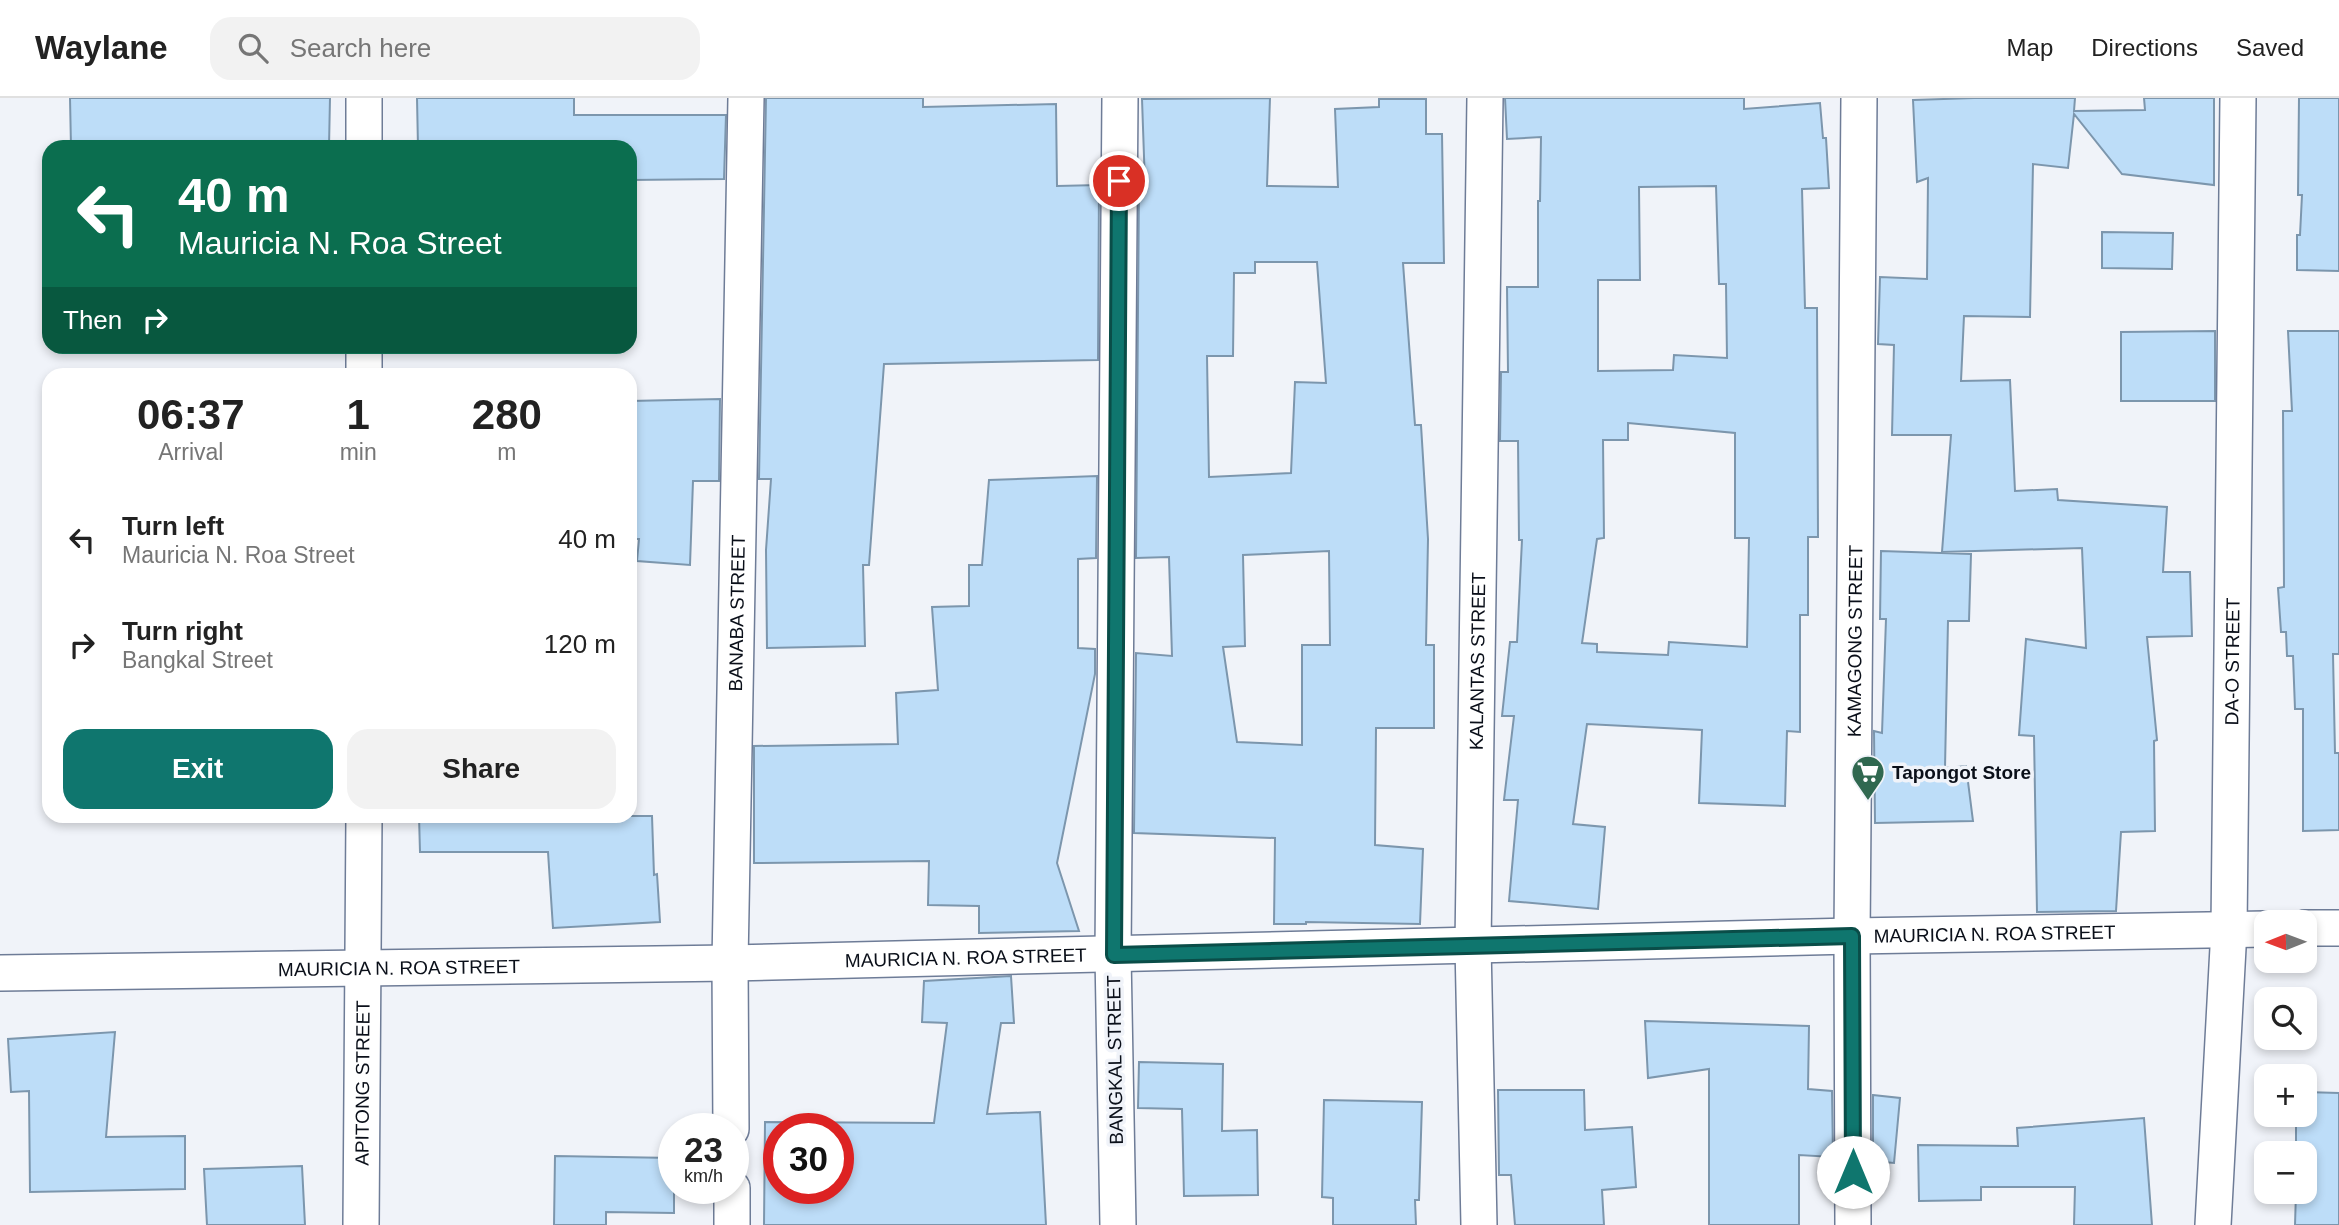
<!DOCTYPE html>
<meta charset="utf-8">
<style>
body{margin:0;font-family:Helvetica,sans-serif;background:#f2f2f2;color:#222;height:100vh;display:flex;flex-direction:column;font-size:26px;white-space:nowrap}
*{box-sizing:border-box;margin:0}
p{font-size:23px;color:#767676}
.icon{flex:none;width:38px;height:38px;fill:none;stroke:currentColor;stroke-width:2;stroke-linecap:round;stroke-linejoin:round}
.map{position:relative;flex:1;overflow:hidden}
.panel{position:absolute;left:42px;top:270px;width:595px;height:455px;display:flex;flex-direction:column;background:#fff;border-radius:21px;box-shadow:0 4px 10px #0003}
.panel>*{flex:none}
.guide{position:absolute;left:42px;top:42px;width:595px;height:214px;border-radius:21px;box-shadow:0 4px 10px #0003;background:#0b6e4f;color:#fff;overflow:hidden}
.needle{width:46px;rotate:269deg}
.controls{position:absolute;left:2254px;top:812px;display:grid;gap:14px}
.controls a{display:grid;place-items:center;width:63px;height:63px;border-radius:14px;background:#fff;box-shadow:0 4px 10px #0003;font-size:35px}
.speed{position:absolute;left:658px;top:1015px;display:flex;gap:14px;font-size:35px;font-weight:700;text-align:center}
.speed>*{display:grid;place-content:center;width:91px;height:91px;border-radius:50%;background:#fff;box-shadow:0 4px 10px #0003;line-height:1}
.speed small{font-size:18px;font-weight:400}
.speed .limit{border:10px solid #d22;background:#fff;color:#111}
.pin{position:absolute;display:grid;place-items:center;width:60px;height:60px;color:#fff;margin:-30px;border:4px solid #fff;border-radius:50%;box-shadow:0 2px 7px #0007}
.me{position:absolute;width:77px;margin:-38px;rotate:0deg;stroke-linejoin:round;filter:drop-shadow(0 0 5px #0008)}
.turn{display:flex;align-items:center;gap:24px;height:147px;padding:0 21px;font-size:32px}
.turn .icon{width:91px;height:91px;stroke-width:2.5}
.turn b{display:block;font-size:49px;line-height:60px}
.then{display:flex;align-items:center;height:66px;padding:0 21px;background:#0003;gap:14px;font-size:26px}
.eta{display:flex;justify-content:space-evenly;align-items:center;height:119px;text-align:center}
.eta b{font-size:42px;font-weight:700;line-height:49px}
.primary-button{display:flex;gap:14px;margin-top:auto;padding:14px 21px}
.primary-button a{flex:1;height:80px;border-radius:21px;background:#0f766e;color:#fff;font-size:28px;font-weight:700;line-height:80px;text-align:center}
.primary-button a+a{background:#f2f2f2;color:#222}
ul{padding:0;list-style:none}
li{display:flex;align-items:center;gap:21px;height:105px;padding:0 21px}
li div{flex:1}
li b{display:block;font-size:26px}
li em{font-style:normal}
header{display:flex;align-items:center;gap:42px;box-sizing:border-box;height:98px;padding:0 35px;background:#fff;border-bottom:2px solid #e0e0e0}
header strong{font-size:33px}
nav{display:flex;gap:38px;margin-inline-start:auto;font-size:24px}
.search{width:490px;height:63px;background:#f2f2f2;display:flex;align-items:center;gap:18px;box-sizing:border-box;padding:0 24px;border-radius:21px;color:#767676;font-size:26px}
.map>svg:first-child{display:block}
.building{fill:#bdddf8;stroke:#7c96ad;stroke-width:2;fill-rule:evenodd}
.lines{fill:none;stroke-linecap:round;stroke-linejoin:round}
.street-casing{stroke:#6e7c97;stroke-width:38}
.street{stroke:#fff;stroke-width:35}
.route-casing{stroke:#0a4d48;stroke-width:18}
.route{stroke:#0f766e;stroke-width:12}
.labels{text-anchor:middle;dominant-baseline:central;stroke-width:7;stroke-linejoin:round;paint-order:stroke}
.street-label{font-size:19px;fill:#0a0f19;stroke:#f0f3f9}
.poi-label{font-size:19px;font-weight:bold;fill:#0a0f19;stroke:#f0f3f9;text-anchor:start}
</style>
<header>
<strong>Waylane</strong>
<div class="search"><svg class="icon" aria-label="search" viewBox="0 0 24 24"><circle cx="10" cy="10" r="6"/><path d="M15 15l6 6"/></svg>Search here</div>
<nav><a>Map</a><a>Directions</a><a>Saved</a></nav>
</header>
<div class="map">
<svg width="2339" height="1127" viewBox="0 0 2339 1127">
<rect width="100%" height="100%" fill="#f0f3f9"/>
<!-- building -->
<path class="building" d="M 70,0 L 330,0 L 329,49 L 71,49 Z
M 417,0 L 574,0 L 574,17 L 726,17 L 724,81 L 630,82 L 630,49 L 418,49 Z
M 766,0 L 923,0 L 923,9 L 1056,6 L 1057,88 L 1099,87 L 1098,262 L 884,266 L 869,467 L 863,467 L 865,548 L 767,550 L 766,452 L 771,381 L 759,381 Z
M 1270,0 L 1267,88 L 1338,89 L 1335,11 L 1379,9 L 1379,1 L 1426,1 L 1426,36 L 1442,36 L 1444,165 L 1403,165 L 1415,327 L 1421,327 L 1428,441 L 1426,547 L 1434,547 L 1434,630 L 1376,630 L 1375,747 L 1423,751 L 1420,826 L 1306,824 L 1306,826 L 1274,826 L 1275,740 L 1134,735 L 1136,555 L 1172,558 L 1169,459 L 1136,460 L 1139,87 L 1145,87 L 1142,1 ZM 1255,164 L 1317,164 L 1326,285 L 1295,284 L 1291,375 L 1209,379 L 1207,258 L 1233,258 L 1234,175 L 1255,175 ZM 1329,453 L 1330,547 L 1302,547 L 1302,647 L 1237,644 L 1223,549 L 1245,548 L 1243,457 Z
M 1505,0 L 1744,0 L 1744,11 L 1820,5 L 1823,40 L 1826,40 L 1829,90 L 1802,91 L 1805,210 L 1817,210 L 1818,439 L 1808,439 L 1808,517 L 1800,517 L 1800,634 L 1787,633 L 1785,708 L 1699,705 L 1702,632 L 1587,626 L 1573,726 L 1605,729 L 1598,811 L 1509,803 L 1518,702 L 1504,702 L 1514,618 L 1502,618 L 1510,544 L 1517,544 L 1522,442 L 1519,442 L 1518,343 L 1500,343 L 1501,274 L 1508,274 L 1507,189 L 1538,189 L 1538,103 L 1540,103 L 1541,39 L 1507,41 ZM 1716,88 L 1719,186 L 1726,186 L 1727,260 L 1674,257 L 1673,272 L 1598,273 L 1598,182 L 1640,182 L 1639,89 ZM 1628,325 L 1735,335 L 1735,440 L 1749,440 L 1747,549 L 1669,544 L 1668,557 L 1597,554 L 1597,546 L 1582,545 L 1597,441 L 1604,440 L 1603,342 L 1628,342 Z
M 1974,0 L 2075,0 L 2074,13 L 2145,12 L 2144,0 L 2214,0 L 2214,87 L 2122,76 L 2074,16 L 2068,70 L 2033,66 L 2030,219 L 1964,218 L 1961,283 L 2010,282 L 2015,393 L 2057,391 L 2058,402 L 2167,409 L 2163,474 L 2190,474 L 2192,538 L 2147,539 L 2157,642 L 2154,643 L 2155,733 L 2121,734 L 2116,813 L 2037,814 L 2034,638 L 2019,637 L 2026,541 L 2086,550 L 2082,450 L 1942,454 L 1951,337 L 1892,337 L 1894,247 L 1878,246 L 1880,179 L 1927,181 L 1928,80 L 1917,84 L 1913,2 Z
M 2299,0 L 2339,0 L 2339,173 L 2297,172 L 2297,137 L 2300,137 L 2302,97 L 2298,97 Z
M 2102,134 L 2173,135 L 2172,171 L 2102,170 Z
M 2215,233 L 2215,303 L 2121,303 L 2121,234 Z
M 2288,233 L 2339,233 L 2339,556 L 2333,556 L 2335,655 L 2339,655 L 2339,732 L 2303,733 L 2303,611 L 2295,611 L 2293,558 L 2287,558 L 2286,534 L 2281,534 L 2278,490 L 2284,489 L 2283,313 L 2292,313 Z
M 720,301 L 719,383 L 693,383 L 690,467 L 637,463 L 639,441 L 630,441 L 630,303 Z
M 1097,378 L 1096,460 L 1078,461 L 1078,550 L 1095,551 L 1095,576 L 1057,765 L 1079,833 L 979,835 L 979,808 L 928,807 L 929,763 L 754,765 L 754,648 L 898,646 L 896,595 L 938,592 L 932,509 L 969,508 L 969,467 L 982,467 L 989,382 Z
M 1881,453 L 1971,456 L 1969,523 L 1948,523 L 1945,670 L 1966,668 L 1973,723 L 1875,725 L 1874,633 L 1882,635 L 1886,521 L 1880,521 Z
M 419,718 L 652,718 L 654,777 L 657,776 L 660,824 L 553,830 L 548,754 L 420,754 Z
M 1011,878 L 1014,925 L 1001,925 L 987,1016 L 1040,1014 L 1046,1127 L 764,1127 L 765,1024 L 934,1025 L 947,925 L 922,924 L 924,883 ZM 779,1031 L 838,1031 L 838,1090 L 779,1090 Z
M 1645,923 L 1809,928 L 1808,991 L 1832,993 L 1833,1059 L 1799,1057 L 1799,1127 L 1709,1127 L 1709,971 L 1648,980 Z
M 115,934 L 106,1039 L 185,1038 L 185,1091 L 30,1094 L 29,993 L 11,994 L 8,941 Z
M 1139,964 L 1223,966 L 1222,1033 L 1257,1032 L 1258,1097 L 1184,1098 L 1182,1011 L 1138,1010 Z
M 1498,992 L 1584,992 L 1585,1032 L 1632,1029 L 1636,1089 L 1602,1092 L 1604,1127 L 1515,1127 L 1511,1077 L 1499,1077 Z
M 2305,994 L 2339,995 L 2339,1127 L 2295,1127 L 2296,1094 L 2305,1094 L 2305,1055 L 2296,1055 L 2296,1017 L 2305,1017 Z
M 1873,997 L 1900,1000 L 1894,1065 L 1873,1063 Z
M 1324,1002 L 1422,1004 L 1419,1102 L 1415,1102 L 1416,1127 L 1333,1127 L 1333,1100 L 1322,1099 Z
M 2144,1020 L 2152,1127 L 2074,1127 L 2075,1089 L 1981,1089 L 1981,1102 L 1919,1103 L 1918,1047 L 2018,1048 L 2017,1030 Z
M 555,1058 L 674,1060 L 674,1115 L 606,1114 L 606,1127 L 554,1127 Z
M 302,1068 L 305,1127 L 207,1127 L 204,1071 Z"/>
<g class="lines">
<defs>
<g id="street">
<path d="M 364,0 L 364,49"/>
<path d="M 364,248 L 364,276"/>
<path d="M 2305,830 L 2339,830"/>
<path id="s1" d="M 0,875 L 730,865 L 1852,838 L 2266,831"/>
<path id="s2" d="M 731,1031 L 730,865 L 746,0"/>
<path d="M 732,1090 L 732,1127"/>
<path id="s3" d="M 361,1127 L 364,718"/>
<path d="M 1118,1127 L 1113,857 L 1120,0"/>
<path id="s4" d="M 1479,1127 L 1473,847 L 1485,0"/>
<path id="s5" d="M 1853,1127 L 1852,838 L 1859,0"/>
<path id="s6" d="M 2213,1127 L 2229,831 L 2238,0"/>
</g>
</defs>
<!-- street casing -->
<use href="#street" class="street-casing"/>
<!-- street -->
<use href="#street" class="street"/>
</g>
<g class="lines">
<defs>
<path id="route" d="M 1119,83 L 1114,857 L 1852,838 L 1853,1074"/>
</defs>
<!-- route casing -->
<use href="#route" class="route-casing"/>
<!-- route -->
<use href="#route" class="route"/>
</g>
<!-- icons -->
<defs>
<symbol id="supermarket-pin" viewBox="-11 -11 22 30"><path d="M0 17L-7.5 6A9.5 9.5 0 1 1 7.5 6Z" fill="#306850" stroke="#f0f3f9"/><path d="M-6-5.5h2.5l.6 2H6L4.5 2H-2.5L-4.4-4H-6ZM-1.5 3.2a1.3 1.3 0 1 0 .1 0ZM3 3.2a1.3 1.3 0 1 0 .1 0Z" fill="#fff"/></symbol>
</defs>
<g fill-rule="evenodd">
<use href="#supermarket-pin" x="1849" y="655" width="38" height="52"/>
</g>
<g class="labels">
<!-- street labels -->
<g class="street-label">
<text stroke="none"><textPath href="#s2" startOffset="516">BANABA STREET</textPath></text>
<text stroke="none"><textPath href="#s5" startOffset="584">KAMAGONG STREET</textPath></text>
<text stroke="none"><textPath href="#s4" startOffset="564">KALANTAS STREET</textPath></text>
<text stroke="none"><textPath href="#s6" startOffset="564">DA-O STREET</textPath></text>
<text stroke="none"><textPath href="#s1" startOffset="1995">MAURICIA N. ROA STREET</textPath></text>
<text stroke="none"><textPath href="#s1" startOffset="966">MAURICIA N. ROA STREET</textPath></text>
<text stroke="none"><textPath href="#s1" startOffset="399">MAURICIA N. ROA STREET</textPath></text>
<text transform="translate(1115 962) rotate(-91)">BANGKAL STREET</text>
<text stroke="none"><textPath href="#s3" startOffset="142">APITONG STREET</textPath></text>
</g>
<!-- poi labels -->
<g class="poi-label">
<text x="1892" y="674">Tapongot Store</text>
</g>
</g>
</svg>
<div class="controls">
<a><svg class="needle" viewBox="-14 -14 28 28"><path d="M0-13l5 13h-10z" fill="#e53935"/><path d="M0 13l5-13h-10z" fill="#767676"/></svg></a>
<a><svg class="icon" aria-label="search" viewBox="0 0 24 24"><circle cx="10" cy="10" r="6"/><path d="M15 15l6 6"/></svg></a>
<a>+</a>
<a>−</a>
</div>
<div class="speed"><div>23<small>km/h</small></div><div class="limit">30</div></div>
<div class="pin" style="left:1119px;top:83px;background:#d93025"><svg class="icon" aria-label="arrive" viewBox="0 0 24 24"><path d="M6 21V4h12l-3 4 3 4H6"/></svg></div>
<svg class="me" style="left:1853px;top:1074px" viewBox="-20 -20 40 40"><circle r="19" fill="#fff"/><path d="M0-13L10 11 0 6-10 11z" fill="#0f766e"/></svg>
<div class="guide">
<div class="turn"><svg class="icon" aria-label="left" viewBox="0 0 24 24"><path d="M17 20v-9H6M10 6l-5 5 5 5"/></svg><div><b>40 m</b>Mauricia N. Roa Street</div></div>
<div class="then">Then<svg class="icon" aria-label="right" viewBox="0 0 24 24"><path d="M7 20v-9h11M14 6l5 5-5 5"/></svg></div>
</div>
<section class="panel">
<div class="eta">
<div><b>06:37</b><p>Arrival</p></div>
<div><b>1</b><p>min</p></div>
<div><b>280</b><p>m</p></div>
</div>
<ul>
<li><svg class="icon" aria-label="left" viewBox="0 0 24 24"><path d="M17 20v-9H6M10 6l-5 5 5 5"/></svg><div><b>Turn left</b><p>Mauricia N. Roa Street</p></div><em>40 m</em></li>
<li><svg class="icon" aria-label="right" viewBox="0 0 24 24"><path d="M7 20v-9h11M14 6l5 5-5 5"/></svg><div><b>Turn right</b><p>Bangkal Street</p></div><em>120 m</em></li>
</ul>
<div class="primary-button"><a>Exit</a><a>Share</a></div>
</section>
</div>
